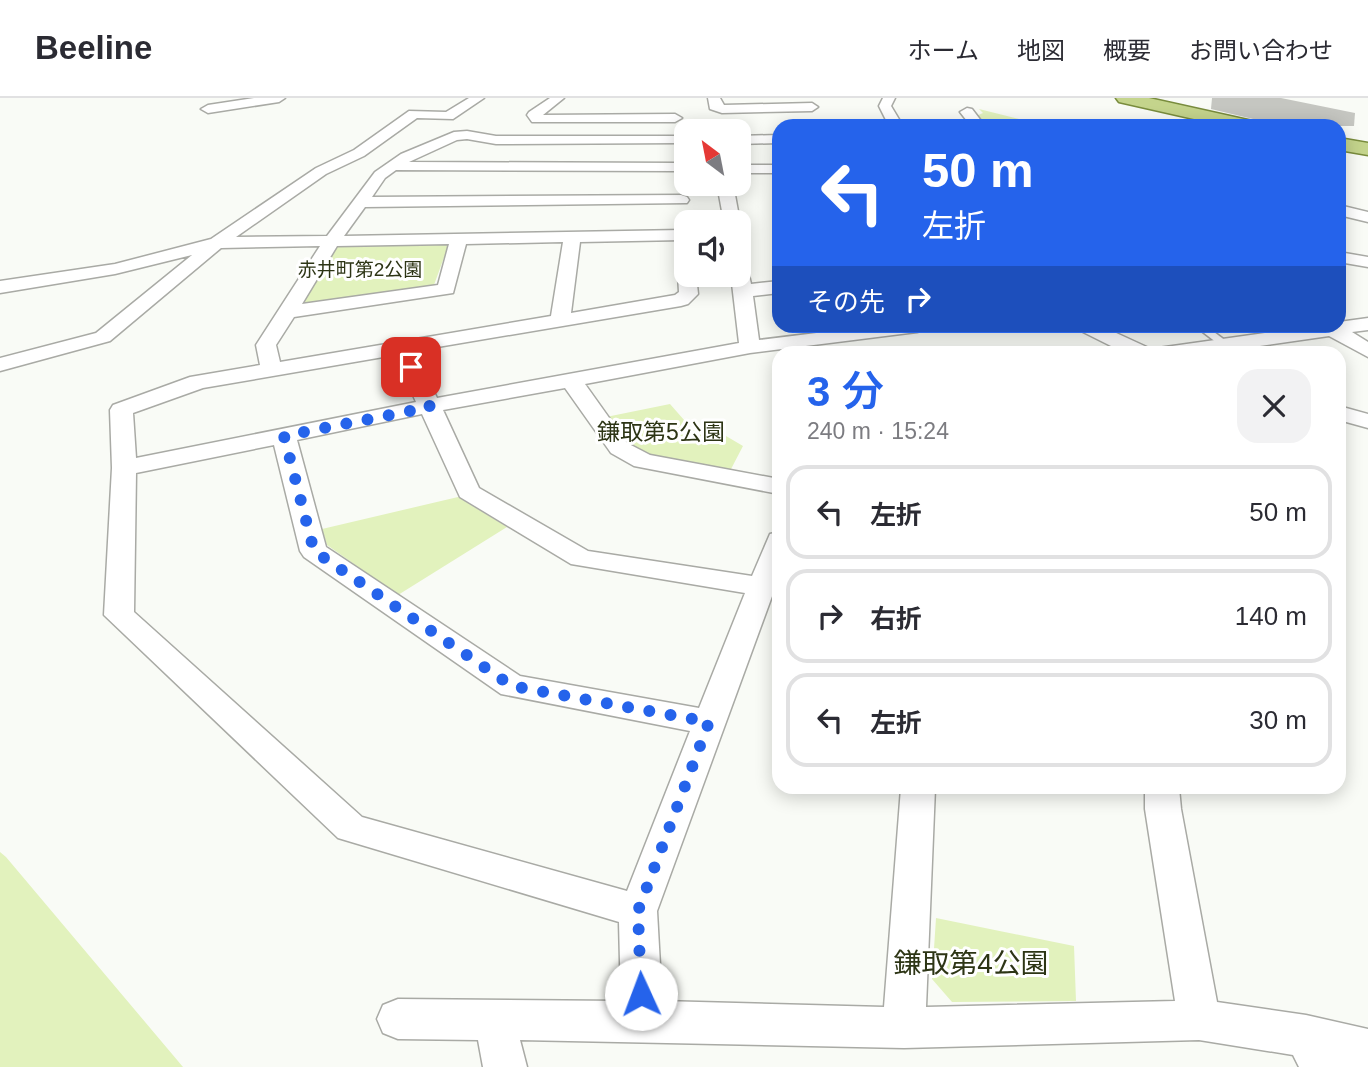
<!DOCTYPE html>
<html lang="ja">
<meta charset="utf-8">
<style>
body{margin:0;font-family:Helvetica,"Noto Sans JP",sans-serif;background:#f2f2f3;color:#2b2b33;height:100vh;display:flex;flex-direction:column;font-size:26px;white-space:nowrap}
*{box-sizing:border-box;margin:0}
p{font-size:23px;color:#7c7c81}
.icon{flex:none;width:38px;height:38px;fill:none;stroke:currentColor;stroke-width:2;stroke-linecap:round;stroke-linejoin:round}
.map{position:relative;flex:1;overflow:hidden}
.sheet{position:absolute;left:772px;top:248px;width:574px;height:448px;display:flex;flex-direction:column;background:#fff;border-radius:21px;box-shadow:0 4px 18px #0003}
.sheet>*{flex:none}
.guide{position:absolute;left:772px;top:21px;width:574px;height:214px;border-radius:21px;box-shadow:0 4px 18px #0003;background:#2563eb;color:#fff;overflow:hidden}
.needle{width:46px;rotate:328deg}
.fabs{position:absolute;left:674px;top:21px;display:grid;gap:14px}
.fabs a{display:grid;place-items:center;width:77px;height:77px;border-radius:14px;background:#fff;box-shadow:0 4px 18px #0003;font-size:35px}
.pin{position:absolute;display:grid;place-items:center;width:60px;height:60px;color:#fff;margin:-30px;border-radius:14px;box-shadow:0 4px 10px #0006}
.me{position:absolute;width:77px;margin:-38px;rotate:358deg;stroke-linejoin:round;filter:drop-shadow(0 0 5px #0008)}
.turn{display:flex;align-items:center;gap:24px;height:147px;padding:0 35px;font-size:32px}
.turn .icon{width:91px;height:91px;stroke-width:2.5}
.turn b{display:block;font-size:49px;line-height:60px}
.then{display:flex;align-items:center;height:66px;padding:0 35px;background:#0003;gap:14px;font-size:26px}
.round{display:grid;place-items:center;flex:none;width:74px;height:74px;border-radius:21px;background:#f2f2f3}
.headline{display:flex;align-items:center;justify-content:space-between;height:119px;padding:0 35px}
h1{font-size:42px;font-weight:600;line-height:52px;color:#2563eb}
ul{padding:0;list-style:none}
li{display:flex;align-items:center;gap:21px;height:94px;margin:0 14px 10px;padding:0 21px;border:4px solid #e1e1e2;border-radius:21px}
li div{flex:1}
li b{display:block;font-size:26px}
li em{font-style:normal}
header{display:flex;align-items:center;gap:42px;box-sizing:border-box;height:98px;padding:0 35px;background:#fff;border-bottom:2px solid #e1e1e2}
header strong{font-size:33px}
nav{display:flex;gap:38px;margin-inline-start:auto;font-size:24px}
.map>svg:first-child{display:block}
.green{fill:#e2f2bd}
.building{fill:#c5c6c1}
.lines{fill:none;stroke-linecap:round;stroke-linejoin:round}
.lane-casing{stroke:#a9aaa5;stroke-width:3}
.street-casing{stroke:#a9aaa5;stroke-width:3}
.primary-casing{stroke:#798c3d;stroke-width:3}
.lane{fill:#fff;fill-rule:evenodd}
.street{fill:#fff;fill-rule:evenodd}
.primary{fill:#c4d48c;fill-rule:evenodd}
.route{stroke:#2563eb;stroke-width:12;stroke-dasharray:0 21.6}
.labels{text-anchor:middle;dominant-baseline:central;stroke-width:6;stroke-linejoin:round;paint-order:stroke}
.far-park-label{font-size:19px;fill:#2d3515;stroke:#fff}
.park-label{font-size:23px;fill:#2d3515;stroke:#fff}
.near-park-label{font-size:28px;fill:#2d3515;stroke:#fff}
</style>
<header>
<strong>Beeline</strong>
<nav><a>ホーム</a><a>地図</a><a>概要</a><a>お問い合わせ</a></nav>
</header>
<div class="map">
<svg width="1368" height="969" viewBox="0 0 1368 969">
<rect width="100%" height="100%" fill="#f9fbf6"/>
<!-- green -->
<path class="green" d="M 979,11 L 1047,28 L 986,28 L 976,18 L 983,15 Z
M 450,143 L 434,187 L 305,209 L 298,206 L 339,146 Z
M 670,306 L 692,331 L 699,335 L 726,338 L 743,348 L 730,373 L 648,358 L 628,349 L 606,319 Z
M 458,399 L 507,429 L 398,497 L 327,447 L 322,431 Z
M 0,754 L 6,759 L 183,969 L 0,969 Z
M 936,820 L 1074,848 L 1076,903 L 952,904 L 932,881 Z"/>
<!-- building -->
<path class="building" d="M 1212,0 L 1281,0 L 1355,15 L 1354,28 L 1283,28 L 1211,11 Z"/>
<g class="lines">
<defs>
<path id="lane" d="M 1195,228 L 1206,228 L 1230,246 L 1221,248 Z"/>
<path id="street" d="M 254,0 L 285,0 L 279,4 L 208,15 L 201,11 L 208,7 Z
M 469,0 L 484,0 L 453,21 L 417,20 L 364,58 L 326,76 L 236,139 L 327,138 L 375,74 L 401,56 L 454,34 L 467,33 L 496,38 L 677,38 L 682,39 L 682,45 L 496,46 L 467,41 L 457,42 L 409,64 L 678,65 L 685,69 L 678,73 L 396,72 L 385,80 L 372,99 L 681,97 L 687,99 L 689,102 L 687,105 L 365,109 L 344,138 L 683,132 L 686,133 L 686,141 L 683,142 L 580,144 L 571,215 L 675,197 L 679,194 L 678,177 L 686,172 L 686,177 L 696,177 L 698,196 L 688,206 L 681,208 L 414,253 L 437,300 L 739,245 L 731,177 L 738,177 L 738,163 L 747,168 L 751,186 L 779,183 L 779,195 L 753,198 L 759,242 L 873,228 L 927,228 L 924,232 L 917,234 L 750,255 L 585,286 L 627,345 L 650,357 L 779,381 L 779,396 L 634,368 L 611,355 L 565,290 L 443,312 L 479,390 L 588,453 L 752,478 L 770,436 L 779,434 L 779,479 L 657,813 L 662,903 L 884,909 L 901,690 L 935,690 L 926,909 L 1175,903 L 1145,711 L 1145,690 L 1179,690 L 1181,711 L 1217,904 L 1306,917 L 1368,931 L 1368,969 L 1299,969 L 1293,957 L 1199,942 L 904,950 L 520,942 L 527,969 L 483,969 L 478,942 L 398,941 L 383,935 L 377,921 L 383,907 L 398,901 L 621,903 L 619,824 L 338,740 L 104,517 L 112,370 L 110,312 L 113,307 L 190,279 L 260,267 L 256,247 L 320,148 L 221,150 L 110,243 L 0,273 L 0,260 L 96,235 L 192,157 L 115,176 L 0,195 L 0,183 L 115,166 L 211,141 L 316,70 L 354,52 L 409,13 L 446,14 ZM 563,144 L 551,218 L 280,264 L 276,247 L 294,219 L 453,195 L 466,146 ZM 449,146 L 438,187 L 302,206 L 337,148 ZM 395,257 L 416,304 L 136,360 L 133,315 L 203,290 ZM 422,316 L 460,399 L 571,466 L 745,495 L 699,610 L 520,578 L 326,449 L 297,342 ZM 274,347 L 300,453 L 304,459 L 501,596 L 690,633 L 627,793 L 362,719 L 134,514 L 136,375 Z
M 550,0 L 564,0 L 543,17 L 675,16 L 682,20 L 675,24 L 532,24 L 527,17 L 529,14 Z
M 708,0 L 720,0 L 724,7 L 812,5 L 818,9 L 812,13 L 722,15 L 710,11 Z
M 883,0 L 895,0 L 891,8 L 903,28 L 889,28 L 879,8 Z
M 967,10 L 972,11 L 985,28 L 971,28 L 960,14 Z
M 779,37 L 779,45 L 738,46 L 738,38 Z
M 738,67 L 779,67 L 779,75 L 738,75 Z
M 717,86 L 733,86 L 740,124 L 738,127 L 738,124 L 724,124 Z
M 1339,107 L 1368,114 L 1368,124 L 1339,117 Z
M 1339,154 L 1368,159 L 1368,169 L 1339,164 Z
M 1368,220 L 1368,232 L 1352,234 L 1368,244 L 1368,259 L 1329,238 L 1204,256 L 1127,256 L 1079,232 L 1076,228 L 1101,228 L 1151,251 L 1315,228 L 1339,228 L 1339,224 Z
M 1339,308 L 1368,316 L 1368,330 L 1339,322 Z"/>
<path id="primary" d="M 1116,0 L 1149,0 L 1257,24 L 1259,28 L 1225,28 L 1119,4 Z
M 1339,40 L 1368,45 L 1368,57 L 1339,52 Z"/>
</defs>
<!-- lane casing -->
<use href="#lane" class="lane-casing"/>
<!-- street casing -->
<use href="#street" class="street-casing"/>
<!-- primary casing -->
<use href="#primary" class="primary-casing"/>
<!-- lane -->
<use href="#lane" class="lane"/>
<!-- street -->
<use href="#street" class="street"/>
<!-- primary -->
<use href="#primary" class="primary"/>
</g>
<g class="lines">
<!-- route -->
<path class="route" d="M 411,269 L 430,309 L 284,338 L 314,453 L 512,588 L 709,624 L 638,813 L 641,896"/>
</g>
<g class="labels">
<!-- far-park labels -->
<g class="far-park-label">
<text x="360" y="171">赤井町第2公園</text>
</g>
<!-- park labels -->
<g class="park-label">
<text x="661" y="334">鎌取第5公園</text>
</g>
<!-- near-park labels -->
<g class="near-park-label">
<text x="971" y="865">鎌取第4公園</text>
</g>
</g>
</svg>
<div class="fabs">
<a><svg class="needle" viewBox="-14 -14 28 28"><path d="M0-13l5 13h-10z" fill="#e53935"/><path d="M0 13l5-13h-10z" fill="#7c7c81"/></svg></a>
<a><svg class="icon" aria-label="sound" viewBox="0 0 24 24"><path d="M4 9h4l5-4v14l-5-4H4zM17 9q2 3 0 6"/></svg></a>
</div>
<div class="pin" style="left:411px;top:269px;background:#d93025"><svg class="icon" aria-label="arrive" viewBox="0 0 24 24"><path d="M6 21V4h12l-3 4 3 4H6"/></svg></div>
<svg class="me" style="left:641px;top:896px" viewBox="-20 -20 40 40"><circle r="19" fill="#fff"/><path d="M0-13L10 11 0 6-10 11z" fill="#2563eb"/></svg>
<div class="guide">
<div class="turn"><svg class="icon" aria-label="left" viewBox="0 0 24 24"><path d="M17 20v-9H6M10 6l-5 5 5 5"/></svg><div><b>50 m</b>左折</div></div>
<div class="then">その先<svg class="icon" aria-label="right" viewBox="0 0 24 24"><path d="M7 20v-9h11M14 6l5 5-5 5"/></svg></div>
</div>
<section class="sheet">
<div class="headline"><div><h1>3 分</h1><p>240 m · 15:24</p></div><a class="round"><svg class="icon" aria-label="close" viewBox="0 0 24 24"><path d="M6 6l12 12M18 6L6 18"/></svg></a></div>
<ul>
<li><svg class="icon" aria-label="left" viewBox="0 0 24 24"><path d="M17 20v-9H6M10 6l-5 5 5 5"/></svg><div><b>左折</b></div><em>50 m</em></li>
<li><svg class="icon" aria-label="right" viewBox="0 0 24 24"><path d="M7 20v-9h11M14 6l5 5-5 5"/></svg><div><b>右折</b></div><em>140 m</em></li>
<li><svg class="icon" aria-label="left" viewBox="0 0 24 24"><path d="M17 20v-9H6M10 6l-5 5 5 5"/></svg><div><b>左折</b></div><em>30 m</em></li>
</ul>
</section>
</div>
